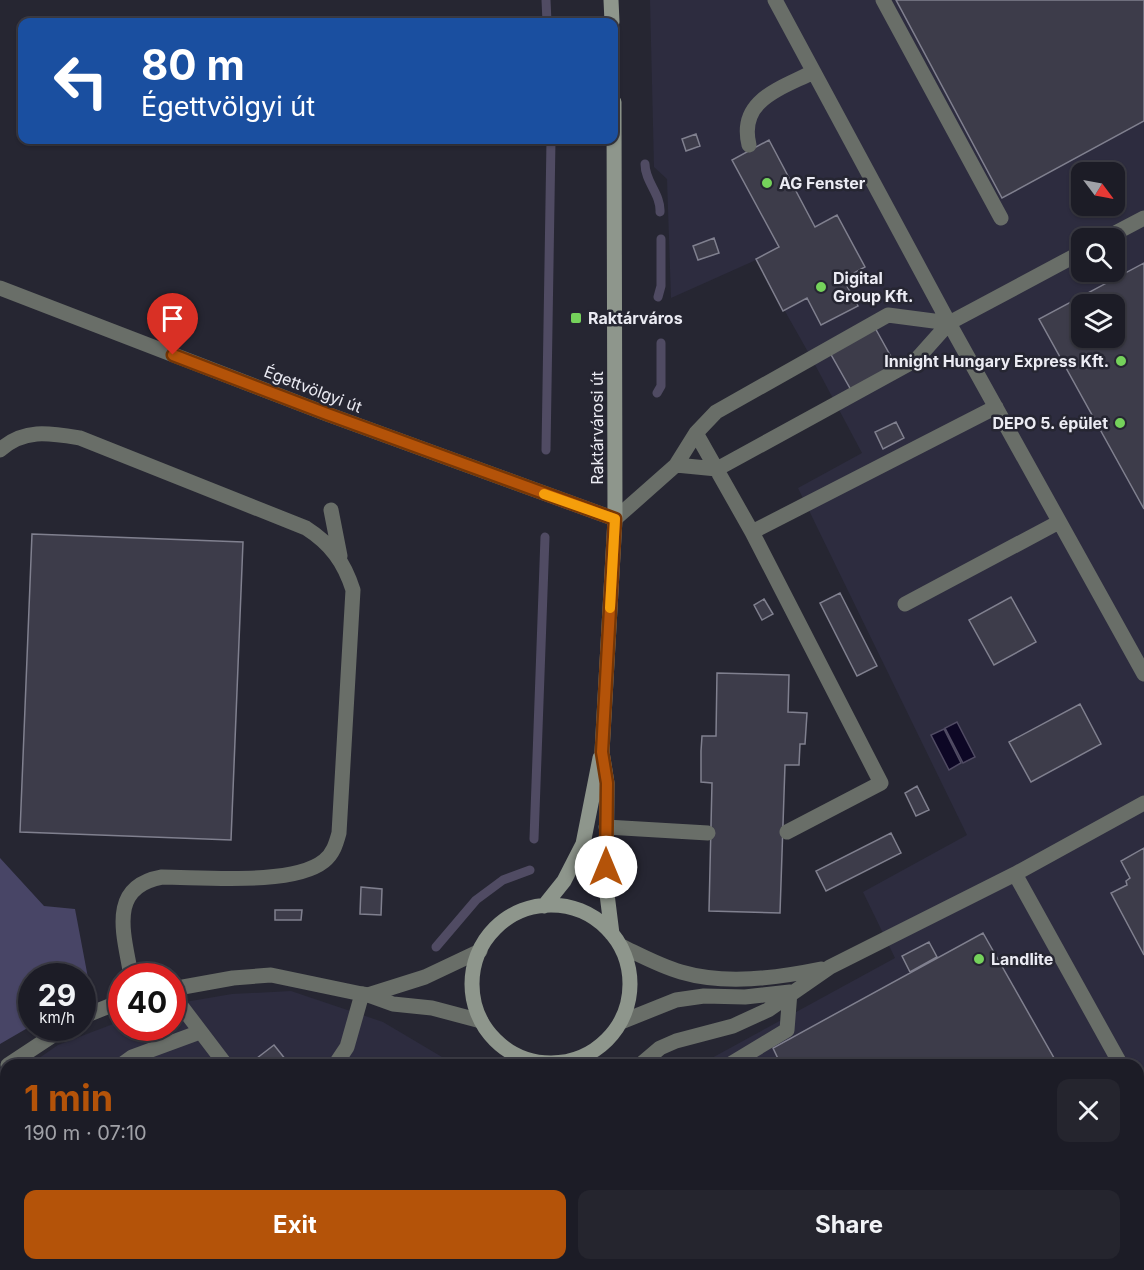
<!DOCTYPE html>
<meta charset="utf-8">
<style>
body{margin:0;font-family:Inter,sans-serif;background:#25252e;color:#f1f3f6;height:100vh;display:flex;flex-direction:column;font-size:22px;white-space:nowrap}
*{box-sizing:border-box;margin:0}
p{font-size:20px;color:#a0a1a7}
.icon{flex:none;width:33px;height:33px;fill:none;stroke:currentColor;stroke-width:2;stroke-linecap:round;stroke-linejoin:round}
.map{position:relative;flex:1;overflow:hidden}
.sheet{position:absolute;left:0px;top:1059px;width:1144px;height:212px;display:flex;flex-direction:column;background:#1c1c26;border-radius:18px 18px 0 0;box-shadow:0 2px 4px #0004,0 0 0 2px #3a3a43}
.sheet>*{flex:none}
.banner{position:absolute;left:18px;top:18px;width:600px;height:126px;border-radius:12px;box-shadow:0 2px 4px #0004,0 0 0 2px #3a3a43;background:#1a4fa0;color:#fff;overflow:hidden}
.needle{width:39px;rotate:122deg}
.fabs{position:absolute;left:1071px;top:162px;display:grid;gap:12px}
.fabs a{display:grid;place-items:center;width:54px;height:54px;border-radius:12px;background:#1c1c26;box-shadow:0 2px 4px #0004,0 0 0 2px #3a3a43;font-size:30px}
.speed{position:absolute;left:18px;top:963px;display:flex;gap:12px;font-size:30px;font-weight:700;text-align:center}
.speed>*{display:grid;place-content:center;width:78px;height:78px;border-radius:50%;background:#1c1c26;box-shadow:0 2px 4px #0004,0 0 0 2px #3a3a43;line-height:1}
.speed small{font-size:15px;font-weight:400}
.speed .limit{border:9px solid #d22;background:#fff;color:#111}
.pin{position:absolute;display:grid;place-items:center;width:51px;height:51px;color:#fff;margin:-62px -26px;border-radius:50% 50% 50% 0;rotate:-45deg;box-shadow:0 0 6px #0007}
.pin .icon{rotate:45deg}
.me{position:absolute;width:66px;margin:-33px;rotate:0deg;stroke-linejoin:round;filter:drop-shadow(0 0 4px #0008)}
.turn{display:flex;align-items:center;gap:21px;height:126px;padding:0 24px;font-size:27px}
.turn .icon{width:78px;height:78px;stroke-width:2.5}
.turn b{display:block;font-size:42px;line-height:51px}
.round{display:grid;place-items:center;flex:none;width:63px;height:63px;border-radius:12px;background:#25252e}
.summary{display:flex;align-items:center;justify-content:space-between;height:102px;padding:0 24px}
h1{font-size:36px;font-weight:700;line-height:45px;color:#b45309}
.primary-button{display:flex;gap:12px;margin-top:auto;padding:12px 24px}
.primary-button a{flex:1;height:69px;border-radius:12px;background:#b45309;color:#fff;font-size:24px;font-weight:700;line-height:69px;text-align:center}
.primary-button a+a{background:#25252e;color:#f1f3f6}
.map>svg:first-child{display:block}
.built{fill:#2d2c3f;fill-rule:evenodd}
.green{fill:#484566}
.water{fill:#0d0725;stroke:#504b63;stroke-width:1.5}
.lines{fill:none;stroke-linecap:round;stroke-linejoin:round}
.stream{stroke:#504b63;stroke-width:9}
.building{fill:#3d3c4a;stroke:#80808f;stroke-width:1.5;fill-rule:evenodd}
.lane{stroke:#696e68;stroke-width:15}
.street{stroke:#696e68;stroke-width:15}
.secondary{stroke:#8e968c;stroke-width:15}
.route-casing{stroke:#753606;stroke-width:15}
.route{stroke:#b45309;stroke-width:10}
.slow{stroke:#f59e0b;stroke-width:10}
.poi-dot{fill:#75d25b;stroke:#262632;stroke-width:2}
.labels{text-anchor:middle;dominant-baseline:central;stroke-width:5;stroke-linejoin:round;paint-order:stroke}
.poi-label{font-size:16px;font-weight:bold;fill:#ebebf3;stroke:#262632;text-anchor:start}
.street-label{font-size:16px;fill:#ebebf3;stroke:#262632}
</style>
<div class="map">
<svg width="1144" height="1270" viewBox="0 0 1144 1270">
<rect width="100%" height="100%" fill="#262632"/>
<!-- built -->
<path class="built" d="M 650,0 L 1144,0 L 1144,1270 L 620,1270 L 621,1264 L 1138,1264 L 1138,1065 L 699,1065 L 895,958 L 863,892 L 967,835 L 798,488 L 862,453 L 812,359 L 756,260 L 671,298 L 667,179 L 654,167 ZM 1082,172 L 1114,172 L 1114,206 L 1082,206 ZM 1082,238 L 1114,238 L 1114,272 L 1082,272 ZM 1082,304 L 1114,304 L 1114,338 L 1082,338 Z
M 291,991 L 383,1022 L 442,1057 L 440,1065 L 29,1065 L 58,1045 L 121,1021 L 122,1028 L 172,1028 L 173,1004 L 232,994 Z
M 168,1265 L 253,1265 L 227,1270 L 172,1270 Z"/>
<!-- green -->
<path class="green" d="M 0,858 L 44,906 L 75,909 L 92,999 L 83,1003 L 82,976 L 32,976 L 31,1026 L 0,1044 Z
M 6,1112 L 6,1264 L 168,1264 L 172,1270 L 0,1270 L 0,1117 Z
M 253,1265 L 545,1264 L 545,1270 L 227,1270 Z"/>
<!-- water -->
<path class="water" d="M 957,722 L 975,757 L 963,763 L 945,728 Z
M 944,729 L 961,763 L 949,770 L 931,735 Z"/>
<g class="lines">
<!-- stream -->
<path class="stream" d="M 546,0 L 547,22
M 645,164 C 645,182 661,194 660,212
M 658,297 L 661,286 L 661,239
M 657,393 L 661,386 L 661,343
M 546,450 L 551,140
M 534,839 L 545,537
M 436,947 L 476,900 L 503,880 L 530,870
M 493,1270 L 493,1264"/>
</g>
<!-- building -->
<path class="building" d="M 896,0 L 1144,0 L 1144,121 L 1002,198 Z
M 696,134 L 700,146 L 686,151 L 682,139 Z
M 769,140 L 815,227 L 837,215 L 865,267 L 843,279 L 858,306 L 821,325 L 807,298 L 783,311 L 756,259 L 779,247 L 732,160 Z
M 714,238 L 719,253 L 698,260 L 693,246 Z
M 1144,263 L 1144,509 L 1039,319 ZM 1082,304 L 1114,304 L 1114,338 L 1082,338 Z
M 874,326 L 900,373 L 855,397 L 829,351 Z
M 896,422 L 904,438 L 883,449 L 875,432 Z
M 32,534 L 243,542 L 231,840 L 20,832 Z
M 840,593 L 877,666 L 857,676 L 820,603 Z
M 1011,597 L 1036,642 L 994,665 L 969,620 Z
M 764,599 L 773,614 L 762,620 L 754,605 Z
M 717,673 L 789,675 L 788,712 L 807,713 L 805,744 L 800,744 L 799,765 L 785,765 L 780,913 L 709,911 L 712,783 L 701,782 L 701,751 L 702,736 L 716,736 Z
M 1080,704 L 1101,744 L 1031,782 L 1009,742 Z
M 917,786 L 929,810 L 916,816 L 905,793 Z
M 891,833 L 901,853 L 826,891 L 816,871 Z
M 1144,848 L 1144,955 L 1111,893 L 1127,885 L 1126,881 L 1130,878 L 1121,861 Z
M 361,887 L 382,889 L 381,915 L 360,914 Z
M 275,910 L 302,910 L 301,920 L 275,920 Z
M 983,933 L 1058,1065 L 781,1065 L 773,1048 Z
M 929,942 L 937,957 L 910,972 L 902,956 Z
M 274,1045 L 290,1065 L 248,1065 Z
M 664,1264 L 709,1264 L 698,1270 L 664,1270 Z
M 853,1264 L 898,1264 L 901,1270 L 843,1270 Z"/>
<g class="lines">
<!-- lane -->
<path class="lane" d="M 775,0 L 949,323 L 1144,674
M 883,0 L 1001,218
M 749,145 C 738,100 780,89 813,72
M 1106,238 L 1144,218
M 696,433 L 752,532 L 881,783 L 787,832
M 0,450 C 24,428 50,433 80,438 L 306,528 C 331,544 344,562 353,590 L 339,833 C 336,844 333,854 324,861 C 293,886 202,877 162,877 C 106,887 125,937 131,976
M 676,465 L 717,469 L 916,360 L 949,323 L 1082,252
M 331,510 L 340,556
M 615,519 L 676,465 L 696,433 L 716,412 L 888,315 L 949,323
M 752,532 L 996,407
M 905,604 L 1059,522
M 606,827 L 708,833
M 1015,874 L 1121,1065
M 621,946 C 640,955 660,966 681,972 C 725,985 777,978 821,969
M 172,994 L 226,1065
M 621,1022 L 676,1000 L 704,996 L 745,997 L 790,992
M 121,1065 L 132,1057 L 200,1032
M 335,1065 L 347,1047 L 362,994 L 368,995
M 640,1065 L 660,1048 L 676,1041 L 733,1026 L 768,1010 L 830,967 L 1015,874 L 1144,803
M 729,1065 L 787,1030 L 790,992
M 1138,1097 L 1144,1107
M 632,1270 L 632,1264
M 784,1270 L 794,1264"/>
<!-- street -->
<path class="street" d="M 0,288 L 327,414 L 615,519
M 172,989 L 233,978 L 271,975 L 362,994
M 368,995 L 425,977 L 480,951
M 368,995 L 393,1004 L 432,1008 L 481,1021
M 82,1017 L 122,1001
M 8,1065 L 64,1028"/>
<!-- secondary -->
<path class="secondary" d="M 611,0 L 612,22
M472 984a79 79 0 1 1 158 0a79 79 0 1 1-158 0Z
M 544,906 L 564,881 L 583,844 L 600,758
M 612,934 L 606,886 L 607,783 L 602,752 L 615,519 L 614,102
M 579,1270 L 580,1264"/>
</g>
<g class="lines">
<defs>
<path id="route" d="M 173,355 L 327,414 L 615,519 L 602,752 L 607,783 L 606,867"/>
</defs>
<!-- route casing -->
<use href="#route" class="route-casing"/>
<!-- route -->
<use href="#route" class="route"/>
<!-- slow -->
<path class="slow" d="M 544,494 L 615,519 L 610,608"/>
</g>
<!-- markers -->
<g class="poi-dot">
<circle cx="767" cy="183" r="6"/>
<circle cx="821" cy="287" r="6"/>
<rect x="570" y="312" width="12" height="12" rx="3"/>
<circle cx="1121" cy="361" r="6"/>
<circle cx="1120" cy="423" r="6"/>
<circle cx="979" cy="959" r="6"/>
</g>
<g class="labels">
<!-- poi labels -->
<g class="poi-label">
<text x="779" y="183">AG Fenster</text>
<text x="833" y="278">Digital<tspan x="833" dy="18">Group Kft.</tspan></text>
<text x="588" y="318">Raktárváros</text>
<text x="1109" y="361" text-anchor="end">Innight Hungary Express Kft.</text>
<text x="1108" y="423" text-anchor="end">DEPO 5. épület</text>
<text x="991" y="959">Landlite</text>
</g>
<!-- street labels -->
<g class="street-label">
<text transform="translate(313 389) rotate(21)">Égettvölgyi út</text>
<text transform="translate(597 428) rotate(-90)">Raktárvárosi út</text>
</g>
</g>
</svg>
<div class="fabs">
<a><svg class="needle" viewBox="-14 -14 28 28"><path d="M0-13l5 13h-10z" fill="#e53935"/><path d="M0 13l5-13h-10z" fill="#a0a1a7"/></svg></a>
<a><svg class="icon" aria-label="search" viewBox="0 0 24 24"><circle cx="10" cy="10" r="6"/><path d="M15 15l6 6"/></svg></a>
<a><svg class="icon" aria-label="layers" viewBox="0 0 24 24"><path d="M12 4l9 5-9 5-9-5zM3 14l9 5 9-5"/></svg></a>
</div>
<div class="speed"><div>29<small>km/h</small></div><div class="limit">40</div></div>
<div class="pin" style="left:173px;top:355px;background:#d93025"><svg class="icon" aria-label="arrive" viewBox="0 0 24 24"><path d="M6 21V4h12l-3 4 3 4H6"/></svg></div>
<svg class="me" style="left:606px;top:867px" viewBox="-20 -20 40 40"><circle r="19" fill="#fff"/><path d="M0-13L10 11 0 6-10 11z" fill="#b45309"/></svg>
<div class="banner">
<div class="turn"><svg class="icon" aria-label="left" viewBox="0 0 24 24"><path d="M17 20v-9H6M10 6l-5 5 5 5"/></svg><div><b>80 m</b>Égettvölgyi út</div></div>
</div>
<section class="sheet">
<div class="summary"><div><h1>1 min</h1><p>190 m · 07:10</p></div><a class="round"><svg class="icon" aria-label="close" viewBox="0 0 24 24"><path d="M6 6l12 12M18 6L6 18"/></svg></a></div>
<div class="primary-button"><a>Exit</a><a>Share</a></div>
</section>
</div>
